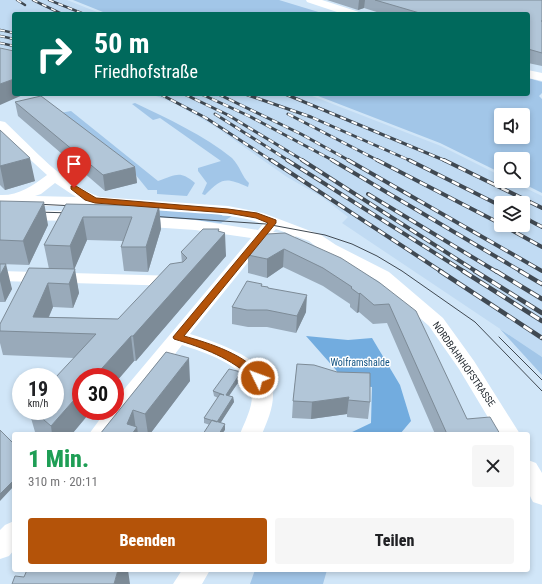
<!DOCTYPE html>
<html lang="de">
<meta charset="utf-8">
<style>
body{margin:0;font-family:"Roboto Condensed",sans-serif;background:#f6f6f6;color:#202124;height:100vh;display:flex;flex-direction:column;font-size:15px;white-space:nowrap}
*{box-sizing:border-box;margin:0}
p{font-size:13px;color:#757577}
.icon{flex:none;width:22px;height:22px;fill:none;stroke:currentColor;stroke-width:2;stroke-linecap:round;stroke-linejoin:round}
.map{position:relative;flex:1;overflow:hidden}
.details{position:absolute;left:12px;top:432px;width:518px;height:140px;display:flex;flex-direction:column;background:#fff;border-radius:4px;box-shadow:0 2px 6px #0003}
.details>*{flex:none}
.banner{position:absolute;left:12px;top:12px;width:518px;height:84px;border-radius:4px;box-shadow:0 2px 6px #0003;background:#00695c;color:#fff;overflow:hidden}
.controls{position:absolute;left:494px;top:108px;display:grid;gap:8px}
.controls a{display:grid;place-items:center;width:36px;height:36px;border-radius:4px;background:#fff;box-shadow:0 2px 6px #0003;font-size:20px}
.speed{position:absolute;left:12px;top:368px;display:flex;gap:8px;font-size:20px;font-weight:700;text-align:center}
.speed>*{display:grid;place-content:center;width:52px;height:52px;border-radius:50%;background:#fff;box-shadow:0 2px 6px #0003;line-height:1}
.speed small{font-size:10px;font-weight:400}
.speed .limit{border:6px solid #d22;background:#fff;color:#111}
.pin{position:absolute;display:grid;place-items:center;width:34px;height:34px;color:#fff;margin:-41px -17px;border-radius:50% 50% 50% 0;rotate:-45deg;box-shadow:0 0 4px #0007}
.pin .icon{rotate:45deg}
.me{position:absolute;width:44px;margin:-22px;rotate:312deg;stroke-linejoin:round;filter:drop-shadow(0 0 3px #0008)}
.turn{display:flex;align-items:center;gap:14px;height:84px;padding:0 16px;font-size:18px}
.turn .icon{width:52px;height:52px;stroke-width:2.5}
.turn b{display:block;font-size:28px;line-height:34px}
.round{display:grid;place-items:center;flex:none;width:42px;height:42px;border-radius:4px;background:#f6f6f6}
.summary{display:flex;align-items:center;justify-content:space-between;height:68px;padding:0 16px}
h1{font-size:24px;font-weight:800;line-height:30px;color:#1e9e55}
.action{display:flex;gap:8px;margin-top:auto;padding:8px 16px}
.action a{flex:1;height:46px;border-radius:4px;background:#b45309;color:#fff;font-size:16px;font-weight:800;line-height:46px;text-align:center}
.action a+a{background:#f6f6f6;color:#202124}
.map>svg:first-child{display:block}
.built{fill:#c1dbf3;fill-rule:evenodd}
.green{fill:#a2c6e8;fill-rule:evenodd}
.forest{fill:#72acdf}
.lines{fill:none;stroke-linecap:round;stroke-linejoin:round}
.minor{fill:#fff;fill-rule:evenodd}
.major{fill:#fff;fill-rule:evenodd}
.tram{stroke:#404952;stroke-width:1}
.rail-far3-casing{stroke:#404952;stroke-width:2.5}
.rail-far2-casing{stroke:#404952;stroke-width:3}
.rail-far1-casing{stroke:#404952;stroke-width:4}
.rail-casing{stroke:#404952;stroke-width:4.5}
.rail-far3{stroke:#fff;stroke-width:1.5;stroke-dasharray:5;stroke-linecap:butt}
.rail-far2{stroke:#fff;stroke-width:2;stroke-dasharray:6;stroke-linecap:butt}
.rail-far1{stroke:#fff;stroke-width:2.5;stroke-dasharray:8;stroke-linecap:butt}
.rail{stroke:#fff;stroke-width:3;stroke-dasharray:10;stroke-linecap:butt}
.wall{fill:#99aaba}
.shaded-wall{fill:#7d8b97}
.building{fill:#b2c6d8;stroke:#7d8b97}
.route{fill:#b45309;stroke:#753606}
.labels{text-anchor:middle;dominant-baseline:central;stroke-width:3;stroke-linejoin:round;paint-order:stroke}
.park-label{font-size:10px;fill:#125383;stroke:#fff}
.street-label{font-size:10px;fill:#21282f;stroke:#fff}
</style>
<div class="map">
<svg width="542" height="584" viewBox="0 0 542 584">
<rect width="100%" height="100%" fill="#d1e6f8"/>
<!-- built -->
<path class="built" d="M 0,0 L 67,0 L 102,14 L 14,14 L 14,50 L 0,47 Z
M 151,94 L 307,94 L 441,146 L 501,176 L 501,181 L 511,181 L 542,196 L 542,357 L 342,223 L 348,217 L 322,197 L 287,177 L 214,126 L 176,104 ZM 501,203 L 523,203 L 523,225 L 501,225 Z"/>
<!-- green -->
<path class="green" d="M 73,0 L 279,0 L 325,14 L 108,14 Z
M 528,78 L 542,82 L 542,93 L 539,96 L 542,99 L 542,193 L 518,181 L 523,181 L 523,159 L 501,159 L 501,173 L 440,143 L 313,94 L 528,94 ZM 501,115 L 523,115 L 523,137 L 501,137 Z
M 135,103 C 168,119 204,135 232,158 C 240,166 242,177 249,183 L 248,187 C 225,177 222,178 205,195 L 202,194 L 207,183 L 198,171 L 198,168 L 221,161 L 160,118 L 153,120 L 132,104 Z
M 71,111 L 158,181 C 177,175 179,170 195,183 L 187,196 L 157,194 L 157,190 L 148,190 L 122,158 L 60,113 Z
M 114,207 L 223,214 L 222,216 L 232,216 L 221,223 L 163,217 L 145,218 Z
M 500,329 L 542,357 L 542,375 Z
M 255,570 L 327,570 L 323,584 L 250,584 Z"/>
<!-- forest -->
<path class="forest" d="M 306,336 L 348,340 L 372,338 L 400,385 L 411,421 L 400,434 L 348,434 L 371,423 L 372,387 L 344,384 L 336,370 Z"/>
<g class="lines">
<!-- minor -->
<path class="minor" d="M 0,121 L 5,122 C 33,148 63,184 100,197 L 228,206 L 263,213 L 321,235 L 336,245 L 389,272 L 443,318 L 474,361 L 520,434 L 498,434 L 459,369 L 429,326 L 377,280 L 324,253 L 309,241 L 295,236 L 297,239 L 295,242 L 289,244 L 266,240 L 190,334 C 218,343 273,360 273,395 C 273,409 267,422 262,434 L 240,434 C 245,421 255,404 251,389 C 245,365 203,352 182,345 L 112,434 L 89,434 L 106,411 L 115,411 L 115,400 L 251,238 L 195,230 L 135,226 L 129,224 L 127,221 L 129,218 L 135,216 L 195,220 L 258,230 L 263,224 C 237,214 207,214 179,212 C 119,207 60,206 0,205 L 0,195 C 17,196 33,186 47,175 L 0,132 ZM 55,183 L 76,197 L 35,196 L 41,194 ZM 276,229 L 292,235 L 273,232 Z
M 0,210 L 84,211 L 90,213 L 92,216 L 90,219 L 84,221 L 0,220 Z
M 0,271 L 178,276 L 184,277 L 187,281 L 184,285 L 178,286 L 0,281 Z
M 528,460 L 536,463 L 542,473 L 542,505 L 533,502 L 528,492 Z
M 14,521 L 14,550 L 9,556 L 0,559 L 0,530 L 5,525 Z
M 182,570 L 210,570 L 202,584 L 173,584 Z"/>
<!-- major -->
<path class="major" d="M 306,0 L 322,0 L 359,12 L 361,14 L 343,14 L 307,2 Z
M 528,70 L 542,73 L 542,81 L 528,78 Z"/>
<!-- tram -->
<path class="tram" d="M 34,204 L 76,206
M 35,212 L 73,213
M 149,216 L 266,224 L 325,235 L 352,244 L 377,256 L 402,271 L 475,322 L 542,391
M 499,337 L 542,380"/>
<defs>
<path id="rail-far3" d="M 17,0 L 25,5
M 33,0 L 62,14
M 49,0 L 84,14
M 0,30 L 14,33
M 0,36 L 14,39
M 0,43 L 14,46"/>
<path id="rail-far2" d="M 160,94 L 206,118 L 272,161
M 184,94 L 228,115 L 304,161
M 201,94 L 249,116 L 334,161
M 218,94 L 301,134 L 350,161
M 245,94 L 311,117 L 411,161
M 285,94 L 446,161
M 215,114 L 289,161
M 288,114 L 379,161"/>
<path id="rail-far1" d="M 271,160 L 442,272
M 287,160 L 465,272
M 302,160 L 477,272
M 332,160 L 522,272
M 348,160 L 542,271
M 377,160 L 501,224
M 409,160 L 501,206
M 444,160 L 542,208
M 368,194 L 497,272
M 523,217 L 542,227
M 502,225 L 542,247"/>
<path id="rail" d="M 440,271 L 542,338
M 463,271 L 542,321
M 475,271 L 542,313
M 496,271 L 542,299
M 520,271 L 542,284"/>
</defs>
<!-- rail-far3 casing -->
<use href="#rail-far3" class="rail-far3-casing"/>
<!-- rail-far2 casing -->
<use href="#rail-far2" class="rail-far2-casing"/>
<!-- rail-far1 casing -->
<use href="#rail-far1" class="rail-far1-casing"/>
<!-- rail casing -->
<use href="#rail" class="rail-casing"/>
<!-- rail-far3 -->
<use href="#rail-far3" class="rail-far3"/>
<!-- rail-far2 -->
<use href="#rail-far2" class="rail-far2"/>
<!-- rail-far1 -->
<use href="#rail-far1" class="rail-far1"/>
<!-- rail -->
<use href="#rail" class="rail"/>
</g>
<!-- wall -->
<path class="wall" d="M 327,0 L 542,0 L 542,66 L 528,63 L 528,14 L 383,14 L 364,8 L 358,10 Z
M 15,102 L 135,167 L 137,183 L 105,191 L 18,116 Z
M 0,130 L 35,181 L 5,190 L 0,185 Z
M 0,201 L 48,225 L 29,265 L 0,264 Z
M 66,204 L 159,206 L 161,229 L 148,272 L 124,271 L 121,247 L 123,241 L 87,240 L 74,269 L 79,293 L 73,308 L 53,307 L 49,317 L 118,319 L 182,263 L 181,252 L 219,231 L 226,256 L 136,361 L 134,361 L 72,434 L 39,434 L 35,432 L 29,411 L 55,411 L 74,358 L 3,355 L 0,343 L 0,324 L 49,269 L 44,245 Z
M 261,238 L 380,283 L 467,419 L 500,434 L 435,434 L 387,323 L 373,324 L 359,312 L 357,313 L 350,307 L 350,304 L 323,286 L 283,267 L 267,278 L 248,273 L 248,255 Z
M 0,264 L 12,289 L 5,302 L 0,302 Z
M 262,284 L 262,286 L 268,289 L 306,312 L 296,333 L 267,327 L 248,327 L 232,324 L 232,307 Z
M 166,352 L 190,381 L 150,434 L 140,434 L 138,433 L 100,434 Z
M 297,364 L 370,402 L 368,419 L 347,417 L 347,414 L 311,419 L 292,418 L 293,401 Z
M 242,377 L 229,396 L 233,397 L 234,402 L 220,423 L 225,430 L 204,423 L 204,418 L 218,398 L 214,396 L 213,391 Z"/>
<!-- shaded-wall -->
<path class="shaded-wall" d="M 359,0 L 365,0 L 364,8 L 358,10 Z
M 14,79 L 14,94 L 25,94 L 0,105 L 0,84 Z
M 30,158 L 35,181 L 5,190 L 0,166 Z
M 135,167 L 137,183 L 105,191 L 103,175 Z
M 44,202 L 48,225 L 29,265 L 23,241 Z
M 159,206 L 161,229 L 148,272 L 146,247 Z
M 83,217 L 87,240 L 74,270 L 70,246 Z
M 219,229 L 219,239 L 225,233 L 226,256 L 136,361 L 133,336 L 218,231 Z
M 284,249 L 283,267 L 267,278 L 267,259 Z
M 6,264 L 12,289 L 5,302 L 0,281 L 0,275 Z
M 75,269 L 79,293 L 73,308 L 69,284 Z
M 48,283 L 53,307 L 42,332 L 33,317 Z
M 360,293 L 359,312 L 357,313 L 359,294 Z
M 307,295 L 306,312 L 296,333 L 297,316 Z
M 131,336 L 134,361 L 115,383 L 115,377 L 94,377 Z
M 189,358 L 190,381 L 150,434 L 148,434 L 145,414 Z
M 241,372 L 242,377 L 226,400 L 226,395 Z
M 81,392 L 81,411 L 91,411 L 72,434 L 52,434 L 51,426 Z
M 233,397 L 234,402 L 218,427 L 217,422 Z
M 349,397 L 347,414 L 311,419 L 312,402 Z
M 133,410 L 136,429 L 137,427 L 138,434 L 129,434 L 127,424 Z
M 225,424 L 225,430 L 222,434 L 219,434 Z
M 14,480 L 14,486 L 0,501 L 0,494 Z
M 118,570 L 128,570 L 130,584 L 114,584 Z"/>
<!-- building -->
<path class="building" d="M 375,0 L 542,0 L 542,21 L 541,21 L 542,21 L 542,53 L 528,49 L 528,14 L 423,14 Z
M 0,48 L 14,51 L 14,79 L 0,84 Z
M 41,96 L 135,167 L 103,175 L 15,102 Z
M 0,130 L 30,158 L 0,166 Z
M 0,201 L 44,202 L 23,241 L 0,240 Z
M 66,204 L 159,206 L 146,247 L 121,247 L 132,217 L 83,217 L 70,246 L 44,245 Z
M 203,229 L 219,229 L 218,231 L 225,233 L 133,336 L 131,336 L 94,377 L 81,377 L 81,392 L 51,426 L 37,414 L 40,411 L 55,411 L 55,378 L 96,334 L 0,331 L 0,324 L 29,268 L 75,269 L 69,284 L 48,283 L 33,317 L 118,319 L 170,264 L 183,262 L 187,258 L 181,252 Z
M 285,233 L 341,258 L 380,283 L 416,311 L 467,419 L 490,417 L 500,434 L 447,434 L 389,304 L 374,305 L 360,293 L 359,294 L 351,288 L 352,287 L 323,268 L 284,249 L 267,259 L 248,255 L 261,238 L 267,234 Z
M 0,264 L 6,264 L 0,275 Z
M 247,281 L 262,284 L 261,286 L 268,287 L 268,288 L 307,295 L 297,316 L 267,310 L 247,310 L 232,307 Z
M 166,352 L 189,358 L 145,414 L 133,410 L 127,424 L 137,427 L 132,434 L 100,434 Z
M 297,364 L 314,365 L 337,372 L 370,373 L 370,402 L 348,400 L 349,397 L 312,402 L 293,401 Z
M 229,369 L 241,372 L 226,395 L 233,397 L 217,422 L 204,418 L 220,394 L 224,395 L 213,391 Z
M 212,420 L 225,424 L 219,434 L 203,434 Z
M 0,430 L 14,444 L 14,480 L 0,494 Z
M 27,570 L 118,570 L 114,584 L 12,584 L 15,576 L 24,577 Z"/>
<!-- route -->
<path class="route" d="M 71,186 L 76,186 L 96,198 L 228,209 L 257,213 L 276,220 L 276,223 L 184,336 C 209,343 248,355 263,378 L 261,380 L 254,380 C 231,358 204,348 174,339 L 173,337 L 268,223 L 256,218 L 228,213 L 95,203 L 85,200 L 71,189 Z"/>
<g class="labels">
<!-- park labels -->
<g class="park-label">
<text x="360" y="362">Wolframshalde</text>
</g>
<!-- street labels -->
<g class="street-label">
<text transform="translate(464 364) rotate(55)">NORDBAHNHOFSTRASSE</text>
</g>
</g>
</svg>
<div class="controls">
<a><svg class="icon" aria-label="sound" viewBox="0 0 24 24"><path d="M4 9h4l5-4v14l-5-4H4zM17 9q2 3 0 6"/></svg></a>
<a><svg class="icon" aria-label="search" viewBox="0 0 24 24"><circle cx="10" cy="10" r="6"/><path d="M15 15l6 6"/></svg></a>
<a><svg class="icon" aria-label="layers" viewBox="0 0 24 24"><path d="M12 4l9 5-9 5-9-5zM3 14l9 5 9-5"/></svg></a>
</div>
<div class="speed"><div>19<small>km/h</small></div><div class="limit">30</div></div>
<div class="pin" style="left:74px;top:188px;background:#d93025"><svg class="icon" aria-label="arrive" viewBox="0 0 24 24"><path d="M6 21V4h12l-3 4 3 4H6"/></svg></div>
<svg class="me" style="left:258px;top:378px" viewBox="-20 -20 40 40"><circle r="17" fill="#b45309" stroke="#fff" stroke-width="3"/><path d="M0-11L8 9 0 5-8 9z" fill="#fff"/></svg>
<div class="banner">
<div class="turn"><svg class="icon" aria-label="right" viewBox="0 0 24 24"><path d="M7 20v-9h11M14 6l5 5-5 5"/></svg><div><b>50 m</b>Friedhofstraße</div></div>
</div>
<section class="details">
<div class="summary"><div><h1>1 Min.</h1><p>310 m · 20:11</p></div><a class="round"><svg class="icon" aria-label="close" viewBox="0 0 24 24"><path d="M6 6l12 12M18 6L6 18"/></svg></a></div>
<div class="action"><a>Beenden</a><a>Teilen</a></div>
</section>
</div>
